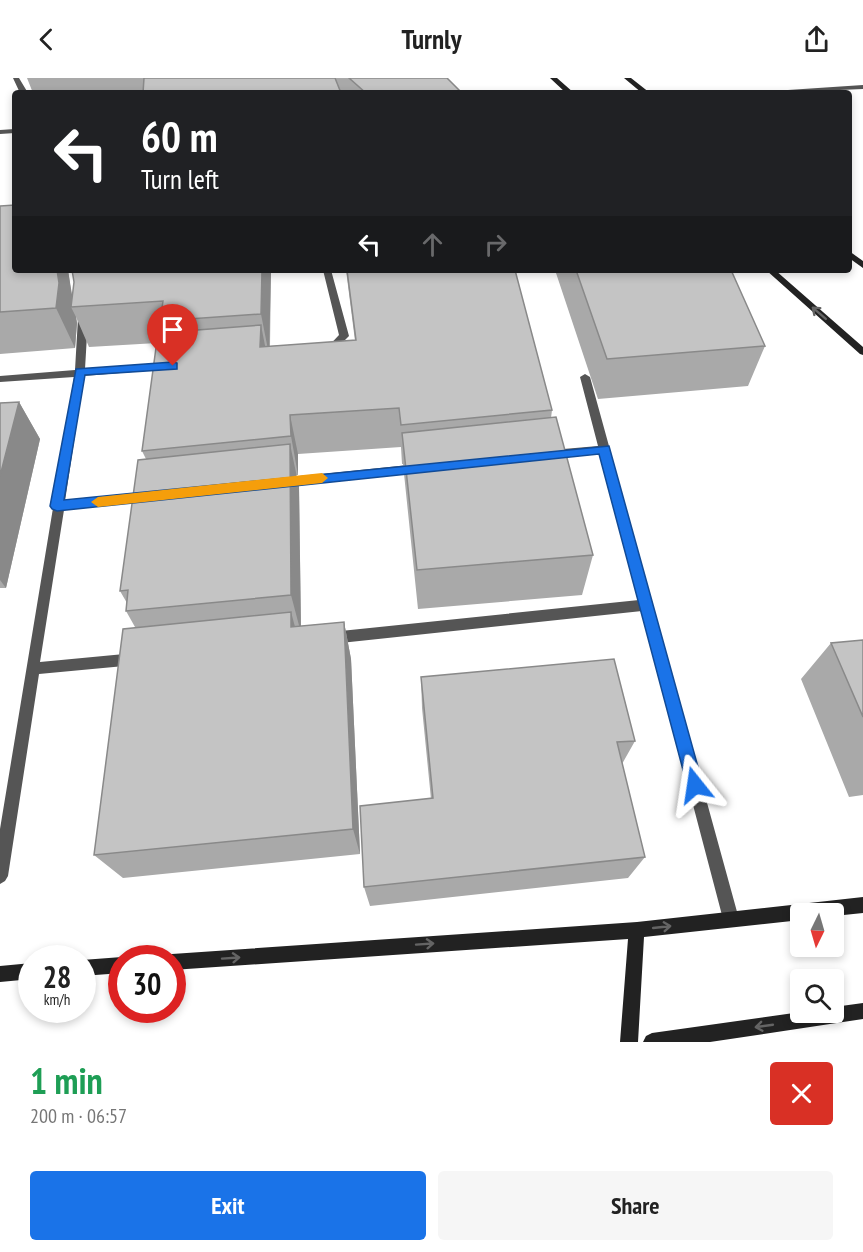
<!DOCTYPE html>
<meta charset="utf-8">
<style>
body{margin:0;font-family:"PT Sans Narrow",sans-serif;background:#f6f6f6;color:#222;height:100vh;display:flex;flex-direction:column;font-size:22px;white-space:nowrap}
*{box-sizing:border-box;margin:0}
p{font-size:20px;color:#767676}
.icon{flex:none;width:33px;height:33px;fill:none;stroke:currentColor;stroke-width:2;stroke-linecap:round;stroke-linejoin:round}
.map{position:relative;height:964px;overflow:hidden}
.sheet{display:flex;flex-direction:column;background:#fff;flex:1}
.sheet>*{flex:none}
.hud{position:absolute;left:12px;top:12px;width:840px;height:183px;border-radius:6px;box-shadow:0 3px 9px #0003;background:#202124;color:#fff;overflow:hidden}
.needle{width:39px;rotate:185deg}
.tools{position:absolute;left:790px;top:825px;display:grid;gap:12px}
.tools a{display:grid;place-items:center;width:54px;height:54px;border-radius:6px;background:#fff;box-shadow:0 3px 9px #0003;font-size:30px}
.speed{position:absolute;left:18px;top:867px;display:flex;gap:12px;font-size:30px;font-weight:700;text-align:center}
.speed>*{display:grid;place-content:center;width:78px;height:78px;border-radius:50%;background:#fff;box-shadow:0 3px 9px #0003;line-height:1}
.speed small{font-size:15px;font-weight:400}
.speed .limit{border:9px solid #d22;background:#fff;color:#111}
.pin{position:absolute;display:grid;place-items:center;width:51px;height:51px;color:#fff;margin:-62px -26px;border-radius:50% 50% 50% 0;rotate:-45deg;box-shadow:0 0 6px #0007}
.pin .icon{rotate:45deg}
.me{position:absolute;width:66px;margin:-33px;rotate:345deg;stroke-linejoin:round;filter:drop-shadow(0 0 4px #0008)}
.turn{display:flex;align-items:center;gap:21px;height:126px;padding:0 30px;font-size:27px}
.turn .icon{width:78px;height:78px;stroke-width:2.5}
.turn b{display:block;font-size:42px;line-height:51px}
.lanes{display:flex;align-items:center;height:57px;padding:0 30px;background:#0003;justify-content:center;gap:30px;direction:ltr}
.lanes .off{opacity:.35}
.round{display:grid;place-items:center;flex:none;width:63px;height:63px;border-radius:6px;background:#f6f6f6}
.summary{display:flex;align-items:center;justify-content:space-between;height:102px;padding:0 30px}
h1{font-size:36px;font-weight:700;line-height:45px;color:#1e9e55}
.button{display:flex;gap:12px;margin-top:auto;padding:12px 30px}
.button a{flex:1;height:69px;border-radius:6px;background:#1a73e8;color:#fff;font-size:24px;font-weight:700;line-height:69px;text-align:center}
.button a+a{background:#f6f6f6;color:#222}
header{display:flex;justify-content:space-between;align-items:center;height:78px;padding:0 30px;background:#fff;font-size:27px;font-weight:700}
.map>svg:first-child{display:block}
.lines{fill:none;stroke-linecap:round;stroke-linejoin:round}
.street{fill:#555;fill-rule:evenodd}
.secondary{fill:#222;fill-rule:evenodd}
.wall{fill:#a9a9a9}
.shaded-wall{fill:#898989}
.building{fill:#c4c4c4;stroke:#898989;stroke-width:1.5}
.oneway{stroke:#646464}
.route{fill:#1a73e8;stroke:#114b97;stroke-width:1.5}
.slow{fill:#f59e0b}
</style>
<header><svg class="icon" aria-label="back" viewBox="0 0 24 24"><path d="M15 5l-7 7 7 7"/></svg>Turnly<svg class="icon" aria-label="share" viewBox="0 0 24 24"><path d="M12 15V3M7 8l5-5 5 5M5 13v7h14v-7"/></svg></header>
<div class="map">
<svg width="863" height="964" viewBox="0 0 863 964">
<rect width="100%" height="100%" fill="#fff"/>
<g class="lines">
<!-- street -->
<path class="street" d="M 13,0 L 19,0 L 28,15 L 20,15 Z
M 863,7 L 863,11 L 769,15 L 773,13 Z
M 15,51 L 15,55 L 0,56 L 0,52 Z
M 323,192 L 331,192 L 349,258 L 332,275 L 329,276 L 324,273 L 339,257 Z
M 83,237 L 88,240 L 85,291 L 169,285 L 174,288 L 169,291 L 84,298 L 65,423 L 149,414 L 155,418 L 149,422 L 64,432 L 40,584 L 135,575 L 140,577 L 142,581 L 140,585 L 135,587 L 39,596 L 8,798 L 5,803 L 0,806 L 0,751 L 53,430 L 51,428 L 54,425 L 74,299 L 0,304 L 0,298 L 75,292 L 78,240 Z
M 585,296 L 590,299 L 739,841 L 737,847 L 731,849 L 725,847 L 723,841 L 642,533 L 331,566 L 326,564 L 325,560 L 326,556 L 331,554 L 639,522 L 600,375 L 552,380 L 547,376 L 552,372 L 598,368 L 580,299 Z
M 418,386 L 424,390 L 418,394 L 283,408 L 277,404 L 283,400 Z"/>
<!-- secondary -->
<path class="secondary" d="M 550,0 L 557,0 L 574,15 L 566,15 Z
M 624,0 L 631,0 L 650,15 L 642,15 Z
M 849,173 L 863,183 L 863,190 L 849,180 Z
M 766,192 L 775,192 L 863,269 L 863,277 L 860,276 Z
M 863,819 L 863,835 L 834,838 L 834,836 L 801,836 L 801,842 L 644,859 L 638,964 L 620,964 L 628,861 L 172,892 L 172,880 L 165,880 L 172,876 L 637,844 Z
M 122,879 L 126,880 L 122,880 L 122,895 L 82,898 L 82,882 Z
M 32,885 L 32,901 L 0,904 L 0,888 Z
M 863,925 L 863,941 L 710,964 L 643,964 L 646,958 L 652,955 L 801,934 L 834,934 L 834,929 Z"/>
</g>
<!-- wall -->
<path class="wall" d="M 27,0 L 447,0 L 462,15 L 143,15 L 143,12 L 86,15 L 33,15 Z
M 0,128 L 68,192 L 72,220 L 271,192 L 270,268 L 355,263 L 346,192 L 515,192 L 552,332 L 551,340 L 593,477 L 582,517 L 418,531 L 403,386 L 402,386 L 401,369 L 298,376 L 298,397 L 296,397 L 299,409 L 301,548 L 344,544 L 351,581 L 360,776 L 123,800 L 94,777 L 135,549 L 126,533 L 127,525 L 120,513 L 146,381 L 142,373 L 157,265 L 89,269 L 76,239 L 77,245 L 75,270 L 0,276 Z
M 555,192 L 702,192 L 765,268 L 748,308 L 598,321 Z
M 19,324 L 40,361 L 6,510 L 0,510 L 0,325 Z
M 863,562 L 863,717 L 849,719 L 801,601 L 831,565 Z
M 421,599 L 635,663 L 622,686 L 645,779 L 628,800 L 370,828 L 364,809 L 431,721 L 422,630 Z"/>
<!-- shaded-wall -->
<path class="shaded-wall" d="M 57,192 L 68,192 L 74,229 L 71,229 L 76,239 L 77,245 L 75,270 L 56,230 Z
M 262,192 L 271,192 L 269,277 L 261,236 Z
M 261,247 L 269,288 L 260,269 Z
M 19,324 L 40,361 L 6,510 L 0,502 L 0,398 Z
M 290,337 L 298,376 L 298,397 L 291,358 Z
M 290,366 L 299,409 L 301,555 L 291,517 Z
M 291,534 L 301,571 L 291,549 Z
M 344,544 L 351,581 L 360,776 L 353,751 Z"/>
<!-- building -->
<path class="building" d="M 144,0 L 335,0 L 341,15 L 143,15 Z
M 349,0 L 447,0 L 462,15 L 366,15 Z
M 15,127 L 15,192 L 57,192 L 59,205 L 56,230 L 0,234 L 0,128 Z
M 72,192 L 262,192 L 261,236 L 160,243 L 163,223 L 71,229 L 74,204 Z
M 347,192 L 515,192 L 552,332 L 401,347 L 399,330 L 290,337 L 291,358 L 142,373 L 158,255 L 261,247 L 260,269 L 356,262 Z
M 576,192 L 702,192 L 703,193 L 731,192 L 765,268 L 607,281 Z
M 19,324 L 0,398 L 0,325 Z
M 556,339 L 593,477 L 417,492 L 402,355 Z
M 290,366 L 291,517 L 126,533 L 128,512 L 120,513 L 138,382 Z
M 291,534 L 291,549 L 344,544 L 353,751 L 94,777 L 123,551 Z
M 863,562 L 863,639 L 831,565 Z
M 614,581 L 635,663 L 617,664 L 645,779 L 364,809 L 360,728 L 433,720 L 421,599 Z"/>
<!-- one-way arrows -->
<defs><path id="oneway-shaft" d="M-6 0H5M1.5-3L5.5 0L1.5 3" fill="none" stroke-width="1.6" stroke-linecap="round" stroke-linejoin="round" transform="scale(1.5)"/></defs>
<g class="oneway">
<use href="#oneway-shaft" transform="translate(819 235) rotate(-139)"/>
<use href="#oneway-shaft" transform="translate(662 849) rotate(-6)"/>
<use href="#oneway-shaft" transform="translate(425 866) rotate(-4)"/>
<use href="#oneway-shaft" transform="translate(231 880) rotate(-4)"/>
<use href="#oneway-shaft" transform="translate(764 948) rotate(172)"/>
</g>
<!-- route -->
<path class="route" d="M 173,284 L 177,285 L 177,291 L 85,297 L 64,422 L 609,368 L 703,707 L 701,712 L 695,715 L 689,712 L 687,707 L 599,376 L 57,433 L 52,431 L 50,428 L 76,291 Z"/>
<!-- slow -->
<path class="slow" d="M 322,395 L 328,400 L 322,405 L 98,429 L 91,424 L 98,419 Z"/>
</svg>
<div class="tools">
<a><svg class="needle" viewBox="-14 -14 28 28"><path d="M0-13l5 13h-10z" fill="#e53935"/><path d="M0 13l5-13h-10z" fill="#767676"/></svg></a>
<a><svg class="icon" aria-label="search" viewBox="0 0 24 24"><circle cx="10" cy="10" r="6"/><path d="M15 15l6 6"/></svg></a>
</div>
<div class="speed"><div>28<small>km/h</small></div><div class="limit">30</div></div>
<div class="pin" style="left:173px;top:288px;background:#d93025"><svg class="icon" aria-label="arrive" viewBox="0 0 24 24"><path d="M6 21V4h12l-3 4 3 4H6"/></svg></div>
<svg class="me" style="left:695px;top:707px" viewBox="-20 -20 40 40"><path d="M0-17L14 15 0 8-14 15z" fill="#1a73e8" stroke="#fff" stroke-width="4"/></svg>
<div class="hud">
<div class="turn"><svg class="icon" aria-label="left" viewBox="0 0 24 24"><path d="M17 20v-9H6M10 6l-5 5 5 5"/></svg><div><b>60 m</b>Turn left</div></div>
<div class="lanes"><svg class="icon" aria-label="left" viewBox="0 0 24 24"><path d="M17 20v-9H6M10 6l-5 5 5 5"/></svg><svg class="icon off" aria-label="ahead" viewBox="0 0 24 24"><path d="M12 20V5M6 11l6-6 6 6"/></svg><svg class="icon off" aria-label="right" viewBox="0 0 24 24"><path d="M7 20v-9h11M14 6l5 5-5 5"/></svg></div>
</div>
</div>
<section class="sheet">
<div class="summary"><div><h1>1 min</h1><p>200 m · 06:57</p></div><a class="round" style="background:#d93025;color:#fff"><svg class="icon" aria-label="close" viewBox="0 0 24 24"><path d="M6 6l12 12M18 6L6 18"/></svg></a></div>
<div class="button"><a>Exit</a><a>Share</a></div>
</section>
